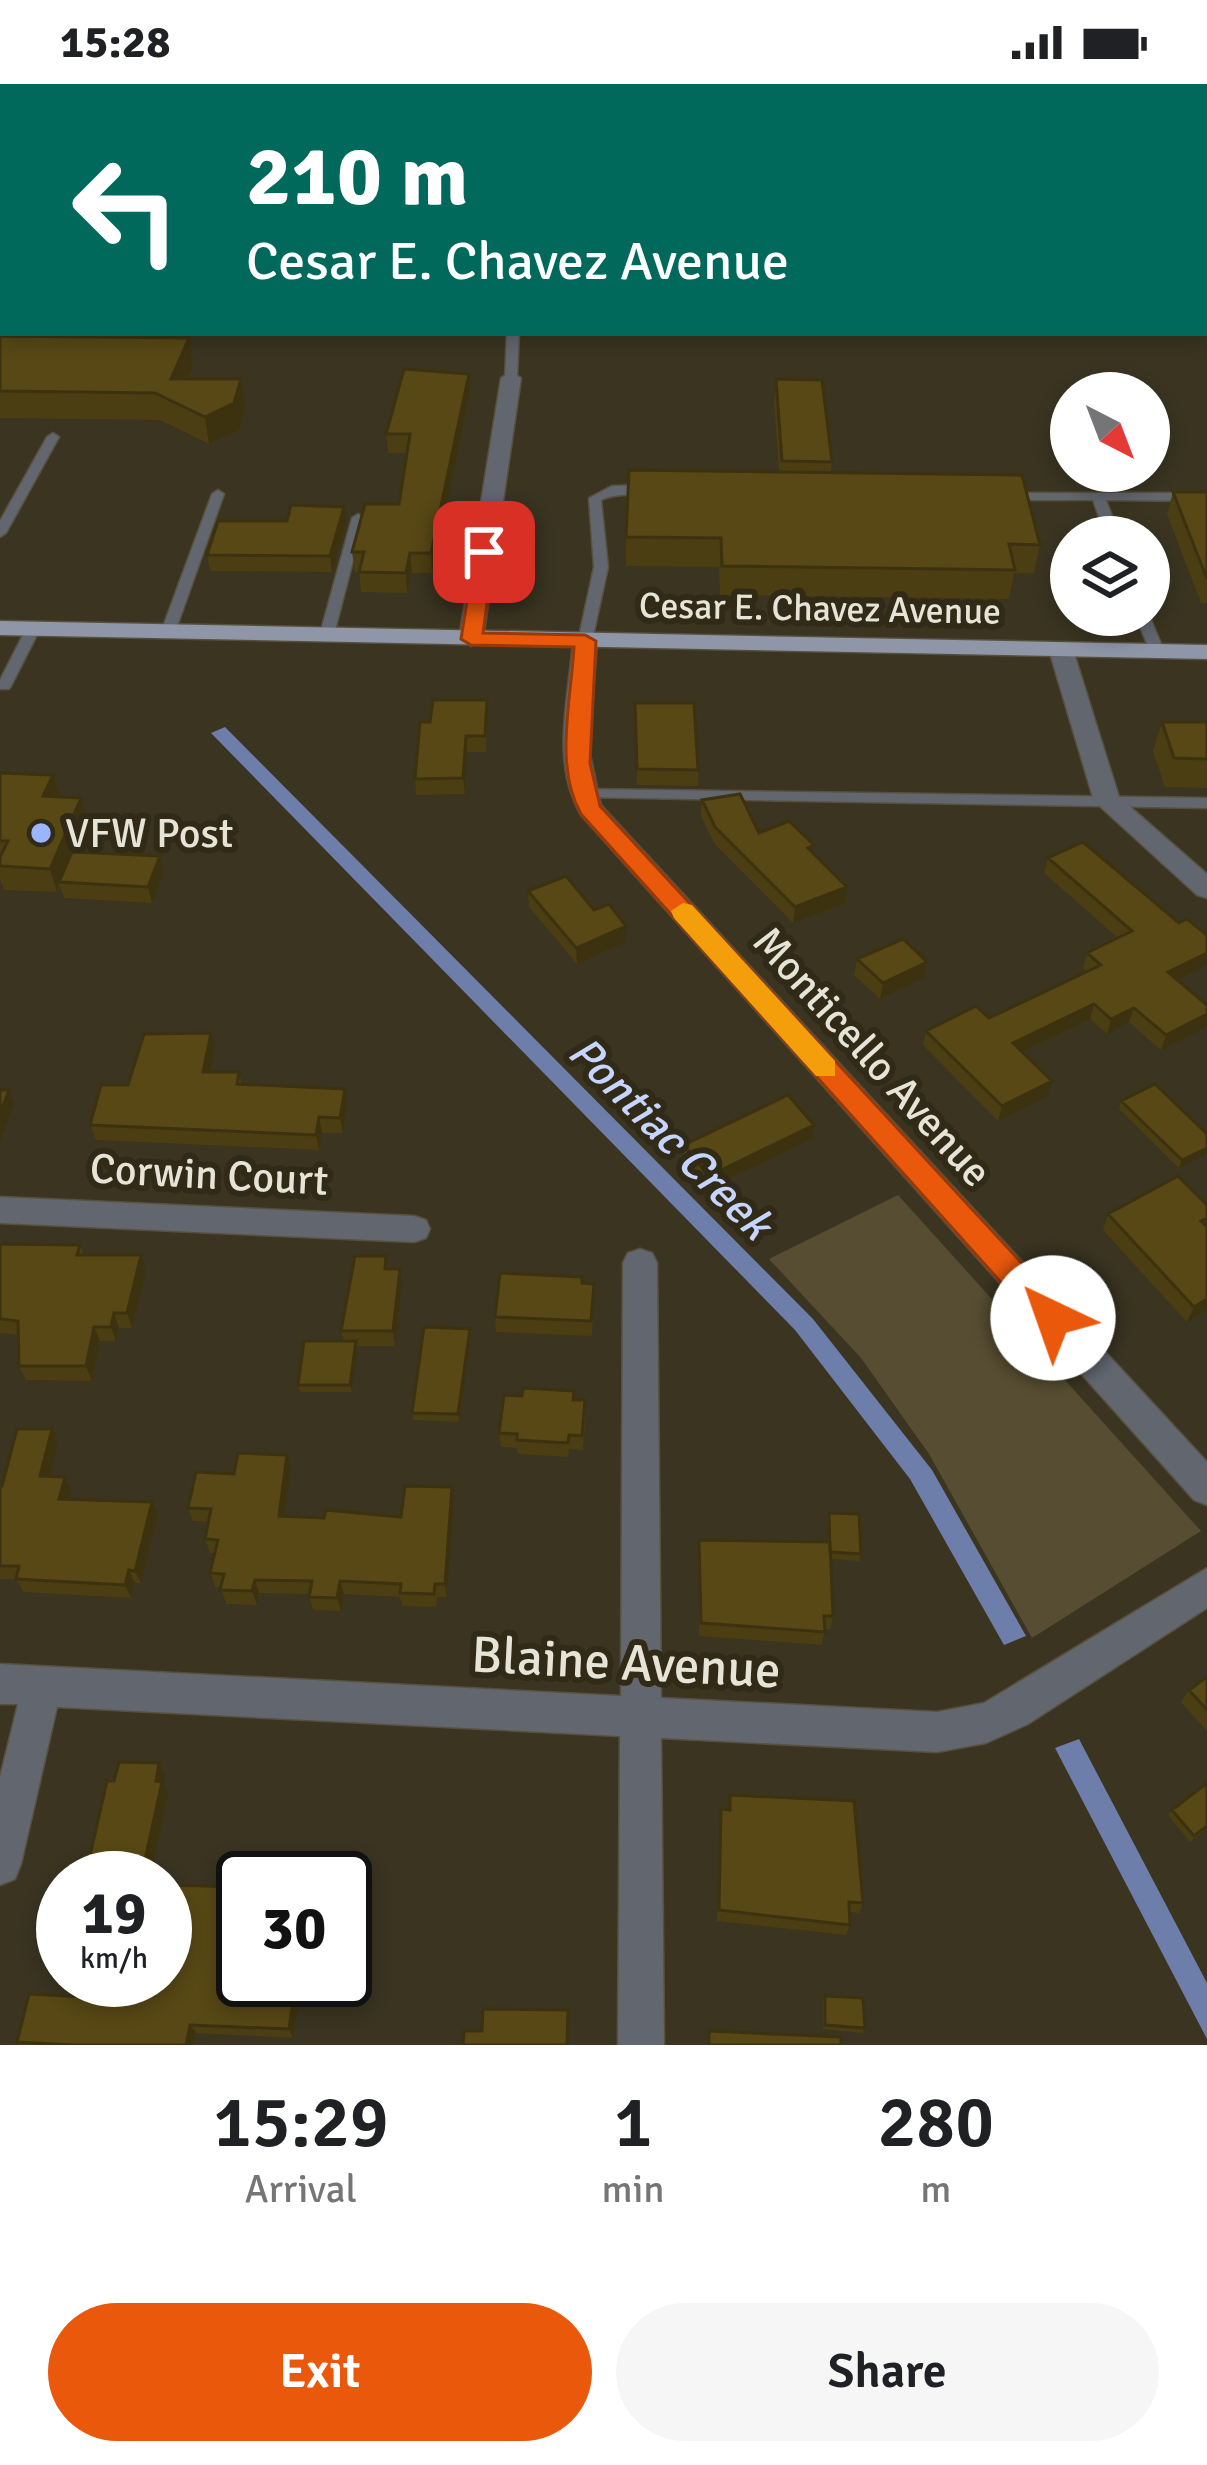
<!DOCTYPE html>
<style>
body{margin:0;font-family:Signika,sans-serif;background:#f6f6f6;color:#202124;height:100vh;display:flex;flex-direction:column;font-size:45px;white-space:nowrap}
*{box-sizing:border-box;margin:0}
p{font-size:39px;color:#757577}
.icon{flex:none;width:66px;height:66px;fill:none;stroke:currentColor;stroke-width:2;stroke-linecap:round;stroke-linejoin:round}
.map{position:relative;height:1961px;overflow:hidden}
.side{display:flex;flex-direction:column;background:#fff;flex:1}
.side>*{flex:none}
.hud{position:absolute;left:0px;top:0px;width:1209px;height:252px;box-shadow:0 6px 18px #0003;background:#00695c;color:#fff;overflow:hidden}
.needle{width:78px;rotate:138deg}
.controls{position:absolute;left:1050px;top:288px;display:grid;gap:24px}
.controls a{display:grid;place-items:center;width:120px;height:120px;border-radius:50%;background:#fff;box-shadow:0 6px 18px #0003;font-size:60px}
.speed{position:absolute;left:36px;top:1767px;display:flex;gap:24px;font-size:60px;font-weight:700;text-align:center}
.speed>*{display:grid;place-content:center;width:156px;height:156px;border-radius:50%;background:#fff;box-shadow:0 6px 18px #0003;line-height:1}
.speed small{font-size:30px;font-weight:400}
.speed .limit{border:6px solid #111;border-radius:18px;background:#fff;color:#111}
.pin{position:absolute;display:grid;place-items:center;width:102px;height:102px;color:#fff;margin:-51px;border-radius:24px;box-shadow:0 6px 18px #0006}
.me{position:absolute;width:132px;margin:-66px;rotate:318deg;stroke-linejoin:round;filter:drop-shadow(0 0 9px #0008)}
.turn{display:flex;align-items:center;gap:42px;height:252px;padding:0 48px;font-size:54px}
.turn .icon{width:156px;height:156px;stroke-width:2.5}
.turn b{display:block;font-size:84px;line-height:102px}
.eta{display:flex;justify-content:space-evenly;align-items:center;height:204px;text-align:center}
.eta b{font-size:72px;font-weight:600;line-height:84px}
.cta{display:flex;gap:24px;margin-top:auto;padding:24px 48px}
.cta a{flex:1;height:138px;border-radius:72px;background:#ea580c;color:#fff;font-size:48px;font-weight:600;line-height:138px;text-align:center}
.cta a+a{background:#f6f6f6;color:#202124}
.status{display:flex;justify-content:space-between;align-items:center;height:84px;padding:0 60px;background:#fff;direction:ltr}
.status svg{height:33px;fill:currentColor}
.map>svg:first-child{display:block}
.green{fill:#574d32}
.water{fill:#6e7eaa}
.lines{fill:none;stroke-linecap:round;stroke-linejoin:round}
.lane-casing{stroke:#56503e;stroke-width:3}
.street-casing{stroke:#56503e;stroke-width:3}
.primary-casing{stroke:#56503e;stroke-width:3}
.lane{fill:#62666f;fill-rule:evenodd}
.street{fill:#62666f;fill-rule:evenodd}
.primary{fill:#8f96a8;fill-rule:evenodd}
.rail-casing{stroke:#918d7d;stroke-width:8}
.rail{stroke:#302a17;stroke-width:4.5;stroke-dasharray:15;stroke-linecap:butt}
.wall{fill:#4b3e12}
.shaded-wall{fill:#3d320f}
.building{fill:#574815;stroke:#3d320f;stroke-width:3}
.route{fill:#ea580c;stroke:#983908;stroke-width:3}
.slow{fill:#f59e0b}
.poi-dot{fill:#9bb5fd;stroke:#302a17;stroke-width:4.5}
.labels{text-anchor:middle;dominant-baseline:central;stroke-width:12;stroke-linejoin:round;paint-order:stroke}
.far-street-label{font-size:36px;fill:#e6e3d7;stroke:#302a17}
.poi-label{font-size:42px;fill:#e6e3d7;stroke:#302a17;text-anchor:start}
.street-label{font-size:42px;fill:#e6e3d7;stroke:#302a17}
.water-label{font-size:45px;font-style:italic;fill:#c5d5ff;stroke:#302a17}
.near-street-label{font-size:51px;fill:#e6e3d7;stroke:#302a17}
</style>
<div class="status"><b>15:28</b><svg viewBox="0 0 49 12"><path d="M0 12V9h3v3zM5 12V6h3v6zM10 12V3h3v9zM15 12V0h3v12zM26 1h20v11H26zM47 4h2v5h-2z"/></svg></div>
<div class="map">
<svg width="1207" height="1961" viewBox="0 0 1207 1961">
<rect width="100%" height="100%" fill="#3a3421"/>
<!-- green -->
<path class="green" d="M 898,1111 L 1201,1447 L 1032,1554 L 929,1370 L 861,1274 L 769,1175 Z"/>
<!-- water -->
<path class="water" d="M 225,643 L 813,1235 L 932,1386 L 1026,1552 L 1004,1561 L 910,1395 L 795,1246 L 211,649 Z
M 1079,1655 L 1207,1899 L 1207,1955 L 1055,1664 Z"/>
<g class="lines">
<defs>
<path id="lane" d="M 507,249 L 519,249 L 517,294 L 511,297 L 505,294 Z
M 53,349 L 59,353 L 6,449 L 0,453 L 0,437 L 47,353 Z
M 612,402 L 650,401 L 656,405 C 641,414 619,407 601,416 L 608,483 L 592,557 L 585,561 L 578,557 L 594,483 L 589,414 Z
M 218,406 L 224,410 L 175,548 L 168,552 L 163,551 L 161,548 L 212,410 Z
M 1004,409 L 1207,409 L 1207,417 L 1106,416 L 1120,453 L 1106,453 L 1093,416 L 1008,416 L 1002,412 Z
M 358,430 L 364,434 L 334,550 L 327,554 L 322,553 L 320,550 L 352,434 Z
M 1135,531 L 1149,531 L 1164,567 L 1162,570 L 1152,570 L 1150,567 Z
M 33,541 L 40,545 L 11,602 L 9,605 L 0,605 L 0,596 L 26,545 Z
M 582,705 L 1207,714 L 1207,724 L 577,713 L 574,710 L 577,707 Z"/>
<path id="street" d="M 511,288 L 521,294 L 483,555 L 471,562 L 459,555 L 501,294 Z
M 585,550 L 597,557 L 589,666 L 601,721 L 1207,1378 L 1207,1421 L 1194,1416 L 581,731 C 550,678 569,614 573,557 Z
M 1061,559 L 1073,566 L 1119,713 L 1207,790 L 1207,814 L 1197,811 L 1094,717 L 1049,566 Z
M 0,1113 L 414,1132 L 426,1136 L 430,1145 L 426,1154 L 414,1158 L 0,1139 Z
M 640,1165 L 652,1169 L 657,1179 L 661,1614 L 937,1628 L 984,1619 L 1207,1484 L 1207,1524 L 1028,1640 L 986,1659 L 937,1668 L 661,1654 L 664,1961 L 618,1961 L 620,1652 L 57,1623 L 21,1780 L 15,1795 L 0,1801 L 0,1693 L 18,1620 L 0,1620 L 0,1580 L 621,1612 L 623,1179 L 628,1169 Z"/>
<path id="primary" d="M 0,537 L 1207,561 L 1207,575 L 0,551 Z"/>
</defs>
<!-- lane casing -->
<use href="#lane" class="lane-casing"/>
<!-- street casing -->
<use href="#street" class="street-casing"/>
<!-- primary casing -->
<use href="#primary" class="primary-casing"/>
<!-- lane -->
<use href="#lane" class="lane"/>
<!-- street -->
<use href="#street" class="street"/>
<!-- primary -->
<use href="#primary" class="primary"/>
<defs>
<path id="rail" d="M 510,0 L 809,3
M 881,0 L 1090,3"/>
</defs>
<!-- rail casing -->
<use href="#rail" class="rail-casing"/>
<!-- rail -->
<use href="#rail" class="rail"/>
</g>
<!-- wall -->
<path class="wall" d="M 0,252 L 189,254 L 193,281 L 188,295 L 241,295 L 246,321 L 239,346 L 209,360 L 160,336 L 0,334 Z
M 469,290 L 470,309 L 432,489 L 412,489 L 407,509 L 361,508 L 359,488 L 355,488 L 352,468 L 399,420 L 407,369 L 388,369 L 386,350 Z
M 776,295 L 832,378 L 831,389 L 1040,461 L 1034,489 L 1014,489 L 1009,515 L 720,511 L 719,483 L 626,482 L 626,453 L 779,388 L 774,317 Z
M 1173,408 L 1207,408 L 1207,519 L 1201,519 L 1167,430 Z
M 287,437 L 346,439 L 332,488 L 210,487 L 207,471 Z
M 487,616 L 486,668 L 467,668 L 465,710 L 416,711 L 415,695 L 430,638 Z
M 635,619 L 698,686 L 698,702 L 637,701 Z
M 1162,638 L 1207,638 L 1207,704 L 1165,703 L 1153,667 Z
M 0,689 L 59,713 L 81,714 L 88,737 L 75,768 L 160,772 L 164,788 L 152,819 L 64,814 L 60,801 L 57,808 L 4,806 L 0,795 Z
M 702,716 L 759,749 L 813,769 L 845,819 L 793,839 L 714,759 L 701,732 Z
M 1083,758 L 1177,896 L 1207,921 L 1161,966 L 1129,938 L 1107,950 L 1090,935 L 1022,968 L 1048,1012 L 998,1037 L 923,961 L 926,947 L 989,934 L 1087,888 L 1083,884 L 1087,869 L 1118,854 L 1044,789 L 1048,774 Z
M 528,807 L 594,826 L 626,858 L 577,880 L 529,823 Z
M 857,875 L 927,878 L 924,894 L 880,915 L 854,891 Z
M 215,964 L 210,988 L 239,988 L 242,1001 L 347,1021 L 343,1049 L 322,1049 L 319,1066 L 96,1056 L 90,1041 L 128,1001 Z
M 1121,1017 L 1207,1050 L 1179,1084 L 1119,1025 Z
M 813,1054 L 714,1102 L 705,1101 L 683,1074 L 684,1061 Z
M 1108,1130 L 1207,1226 L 1187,1238 L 1103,1146 Z
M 0,1160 L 80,1161 L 84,1171 L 146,1186 L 132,1244 L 119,1244 L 116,1257 L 100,1257 L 92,1297 L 26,1296 L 19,1282 L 18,1251 L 0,1249 Z
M 386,1172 L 388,1185 L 402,1201 L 395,1262 L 356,1262 L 352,1308 L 300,1308 L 298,1301 L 344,1257 L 341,1247 Z
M 582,1199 L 594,1200 L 592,1252 L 496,1248 L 495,1233 Z
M 470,1245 L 470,1253 L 459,1338 L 413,1336 L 412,1329 Z
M 574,1307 L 574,1316 L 586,1331 L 583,1366 L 569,1365 L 568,1373 L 518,1370 L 517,1364 L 501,1363 L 499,1349 L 522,1312 Z
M 52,1345 L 58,1359 L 50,1392 L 71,1406 L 69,1415 L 158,1431 L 141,1499 L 135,1499 L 131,1514 L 23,1508 L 16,1495 L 0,1495 L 0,1402 Z
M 291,1385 L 285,1432 L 401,1433 L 454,1418 L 447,1513 L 437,1513 L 436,1523 L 402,1522 L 400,1513 L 344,1510 L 341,1527 L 313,1526 L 309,1510 L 259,1509 L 257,1521 L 226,1520 L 221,1503 L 215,1503 L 210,1489 L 215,1469 L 210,1469 L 205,1455 L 208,1438 L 193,1437 L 188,1424 L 234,1390 Z
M 829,1429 L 861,1470 L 859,1477 L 831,1475 L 833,1532 L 830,1545 L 825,1545 L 822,1561 L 699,1552 L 699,1456 L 828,1458 Z
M 1207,1593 L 1207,1647 L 1181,1618 L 1189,1606 Z
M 730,1711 L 863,1819 L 859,1829 L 849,1828 L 850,1841 L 846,1851 L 717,1837 L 720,1737 L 721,1725 L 728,1726 Z
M 1172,1726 L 1207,1745 L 1190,1758 L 1168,1731 Z
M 302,1896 L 293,1954 L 196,1949 L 193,1961 L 21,1961 L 17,1958 L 137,1916 Z
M 825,1912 L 865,1944 L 863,1949 L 823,1945 L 823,1916 Z"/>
<!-- shaded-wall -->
<path class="shaded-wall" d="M 189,254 L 193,281 L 177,322 L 171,295 Z
M 469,290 L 470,309 L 432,489 L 431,469 Z
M 241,295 L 246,321 L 239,346 L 209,360 L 205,333 Z
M 344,423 L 346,439 L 332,488 L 330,472 Z
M 410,469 L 412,489 L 407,509 L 406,489 Z
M 466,652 L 467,668 L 465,710 L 463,694 Z
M 53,691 L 60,714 L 43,712 Z
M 81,714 L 88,737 L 61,799 L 59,798 L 57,808 L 50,785 Z
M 160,772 L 164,788 L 152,819 L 148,803 Z
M 847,803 L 845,819 L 793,839 L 795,823 Z
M 626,842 L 626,858 L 577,880 L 576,864 Z
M 1207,869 L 1207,881 L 1163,903 L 1168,888 Z
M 927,878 L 924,894 L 880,915 L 883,899 Z
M 1094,920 L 1090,935 L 1009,974 L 1013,959 Z
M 1134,924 L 1129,938 L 1107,950 L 1111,935 Z
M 1207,930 L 1207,942 L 1161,966 L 1166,951 Z
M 211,949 L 215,964 L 207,1003 L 203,988 Z
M 1052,997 L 1048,1012 L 998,1037 L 1002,1022 Z
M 345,1005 L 347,1021 L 343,1049 L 340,1034 Z
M 9,1006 L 14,1020 L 0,1057 L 0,1029 Z
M 319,1033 L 322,1049 L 319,1066 L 316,1051 Z
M 814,1041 L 813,1054 L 714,1102 L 715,1089 Z
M 1207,1064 L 1207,1070 L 1179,1084 L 1182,1076 Z
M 141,1171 L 146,1186 L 132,1244 L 127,1229 Z
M 400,1185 L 402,1201 L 395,1262 L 393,1247 Z
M 1207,1215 L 1207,1226 L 1187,1238 L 1194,1223 Z
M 114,1229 L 119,1244 L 116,1257 L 111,1243 Z
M 94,1243 L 100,1257 L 92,1297 L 86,1282 Z
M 470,1245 L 470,1253 L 459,1338 L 458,1330 Z
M 356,1257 L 357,1265 L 352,1308 L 350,1301 Z
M 52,1345 L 58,1359 L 47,1406 L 40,1392 Z
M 287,1371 L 291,1385 L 283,1446 L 279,1432 Z
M 65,1393 L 71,1406 L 66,1428 L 59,1415 Z
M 452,1403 L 454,1418 L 447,1513 L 445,1500 Z
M 152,1418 L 158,1431 L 141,1499 L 135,1487 Z
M 129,1486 L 135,1499 L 131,1514 L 125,1501 Z
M 255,1496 L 259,1509 L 257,1521 L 252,1507 Z
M 340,1497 L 344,1510 L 341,1527 L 337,1514 Z
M 159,1679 L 165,1691 L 163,1701 L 168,1709 L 150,1794 L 141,1794 Z
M 296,1896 L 302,1896 L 293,1954 L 289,1945 Z
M 190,1941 L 196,1949 L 193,1961 L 186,1961 Z"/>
<!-- building -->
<path class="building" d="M 0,252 L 189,254 L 171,295 L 241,295 L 234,319 L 205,333 L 155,309 L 0,307 Z
M 404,285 L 469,290 L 431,469 L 410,469 L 406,489 L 359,488 L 364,468 L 352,468 L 365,420 L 399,420 L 410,350 L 386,350 Z
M 776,295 L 822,296 L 832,378 L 782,377 Z
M 629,386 L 1022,391 L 1040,461 L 1009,460 L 1015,486 L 722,482 L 721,454 L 626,453 Z
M 1173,408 L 1207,408 L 1207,495 Z
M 291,421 L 344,423 L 330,472 L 207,471 L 218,437 L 287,437 Z
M 433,616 L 487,616 L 485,652 L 466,652 L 463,694 L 415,695 L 420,638 L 430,638 Z
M 635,619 L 694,619 L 698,686 L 637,685 Z
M 1162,638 L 1207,638 L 1207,675 L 1174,674 Z
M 0,689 L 53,691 L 43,712 L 81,714 L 50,785 L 0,782 L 0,773 L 8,757 L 0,757 Z
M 740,710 L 759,749 L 789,737 L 814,761 L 808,764 L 847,803 L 795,823 L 715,743 L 702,716 Z
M 1083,758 L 1179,839 L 1187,835 L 1207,851 L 1207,869 L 1168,888 L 1207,921 L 1207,930 L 1166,951 L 1134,924 L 1111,935 L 1094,920 L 1013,959 L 1052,997 L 1002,1022 L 926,947 L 976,922 L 989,934 L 1101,881 L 1087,869 L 1132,847 L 1048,774 Z
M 72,768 L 160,772 L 148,803 L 59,798 Z
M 566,792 L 594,826 L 609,820 L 626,842 L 576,864 L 528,807 Z
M 903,855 L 927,878 L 883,899 L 857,875 Z
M 211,949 L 203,988 L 239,988 L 237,1000 L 345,1005 L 340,1034 L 319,1033 L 316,1051 L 90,1041 L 101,1001 L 128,1001 L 144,950 Z
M 1155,1000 L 1207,1050 L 1207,1064 L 1182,1076 L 1121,1017 Z
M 0,1006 L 9,1006 L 0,1029 Z
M 788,1011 L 814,1041 L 715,1089 L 706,1088 L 684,1061 Z
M 1178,1092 L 1207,1121 L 1207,1134 L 1201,1137 L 1207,1143 L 1207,1215 L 1194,1223 L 1108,1130 Z
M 0,1160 L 80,1161 L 77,1171 L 141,1171 L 127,1229 L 114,1229 L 111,1243 L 94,1243 L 86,1282 L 19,1282 L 18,1237 L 0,1235 Z
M 355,1172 L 386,1172 L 385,1185 L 400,1185 L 393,1247 L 341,1247 Z
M 500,1189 L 582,1193 L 582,1199 L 594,1200 L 591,1237 L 495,1233 Z
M 424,1243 L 470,1245 L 458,1330 L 412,1329 Z
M 304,1257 L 356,1257 L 350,1301 L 298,1301 Z
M 523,1304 L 574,1307 L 573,1316 L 585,1316 L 582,1352 L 569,1351 L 568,1359 L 517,1356 L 517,1350 L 499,1349 L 504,1311 L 522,1312 Z
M 17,1345 L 52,1345 L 40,1392 L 65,1393 L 59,1415 L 152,1418 L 135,1487 L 129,1486 L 125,1501 L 16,1495 L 19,1482 L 0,1482 L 0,1402 L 2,1402 Z
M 238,1369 L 287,1371 L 279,1432 L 324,1434 L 326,1426 L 401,1433 L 405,1402 L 452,1403 L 445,1500 L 435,1500 L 434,1510 L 400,1509 L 401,1500 L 340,1497 L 337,1514 L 309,1513 L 312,1497 L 255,1496 L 252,1507 L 220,1506 L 224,1490 L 210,1489 L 218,1456 L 205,1455 L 211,1425 L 188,1424 L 196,1388 L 234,1390 Z
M 829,1429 L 859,1430 L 861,1470 L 830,1468 Z
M 699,1456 L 830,1458 L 833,1532 L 824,1532 L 825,1548 L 701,1539 Z
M 1207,1593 L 1207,1626 L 1189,1606 Z
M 119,1678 L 159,1679 L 156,1697 L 162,1698 L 141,1794 L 85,1794 L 107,1697 L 114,1697 Z
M 1207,1699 L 1207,1742 L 1194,1752 L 1172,1726 Z
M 730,1711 L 854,1717 L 863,1819 L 849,1818 L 850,1841 L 719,1826 L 721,1725 L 730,1726 Z
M 165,1801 L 243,1803 L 243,1896 L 296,1896 L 289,1945 L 190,1941 L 186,1961 L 72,1961 L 17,1958 L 29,1910 L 137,1916 L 141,1896 L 165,1896 Z
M 825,1912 L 863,1914 L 865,1944 L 825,1941 Z
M 483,1925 L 568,1926 L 567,1961 L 463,1961 L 464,1947 L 482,1947 Z
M 709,1947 L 841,1953 L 841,1961 L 709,1961 Z"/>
<!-- route -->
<path class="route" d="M 484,462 L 494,468 L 483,549 L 585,551 L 596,557 L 590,679 L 600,722 L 1064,1225 L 1068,1234 L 1064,1244 L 1042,1244 L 581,730 C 554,683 571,616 574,563 L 471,561 L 461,555 L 475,468 Z"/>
<!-- slow -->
<path class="slow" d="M 683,819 L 692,821 L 835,977 L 835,992 L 816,992 L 674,834 L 671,827 Z"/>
<!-- markers -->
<circle class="poi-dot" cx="41" cy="749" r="12"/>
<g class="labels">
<!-- far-street labels -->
<g class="far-street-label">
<text transform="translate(820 525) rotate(1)">Cesar E. Chavez Avenue</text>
</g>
<!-- poi labels -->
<g class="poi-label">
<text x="65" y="749">VFW Post</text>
</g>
<!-- street labels -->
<g class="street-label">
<text transform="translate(872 973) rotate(48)">Monticello Avenue</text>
<text transform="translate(209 1091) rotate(3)">Corwin Court</text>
</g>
<!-- water labels -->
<g class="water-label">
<text transform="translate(670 1054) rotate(45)">Pontiac Creek</text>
</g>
<!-- near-street labels -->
<g class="near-street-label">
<text transform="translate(626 1579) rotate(3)">Blaine Avenue</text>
</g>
</g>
</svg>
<div class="controls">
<a><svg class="needle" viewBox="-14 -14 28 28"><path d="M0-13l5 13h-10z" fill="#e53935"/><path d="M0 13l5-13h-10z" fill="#757577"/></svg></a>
<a><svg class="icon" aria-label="layers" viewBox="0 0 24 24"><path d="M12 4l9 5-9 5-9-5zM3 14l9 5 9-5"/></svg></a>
</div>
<div class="speed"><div>19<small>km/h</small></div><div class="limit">30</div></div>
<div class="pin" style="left:484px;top:468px;background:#d93025"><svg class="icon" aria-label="arrive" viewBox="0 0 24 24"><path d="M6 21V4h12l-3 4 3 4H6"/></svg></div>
<svg class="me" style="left:1053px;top:1234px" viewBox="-20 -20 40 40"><circle r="19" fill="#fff"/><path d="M0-13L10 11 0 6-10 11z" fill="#ea580c"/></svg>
<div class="hud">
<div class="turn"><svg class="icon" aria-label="left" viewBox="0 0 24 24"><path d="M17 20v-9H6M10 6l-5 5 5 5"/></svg><div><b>210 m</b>Cesar E. Chavez Avenue</div></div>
</div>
</div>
<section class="side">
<div class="eta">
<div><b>15:29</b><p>Arrival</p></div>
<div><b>1</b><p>min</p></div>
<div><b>280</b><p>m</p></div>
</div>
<div class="cta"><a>Exit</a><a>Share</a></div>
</section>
